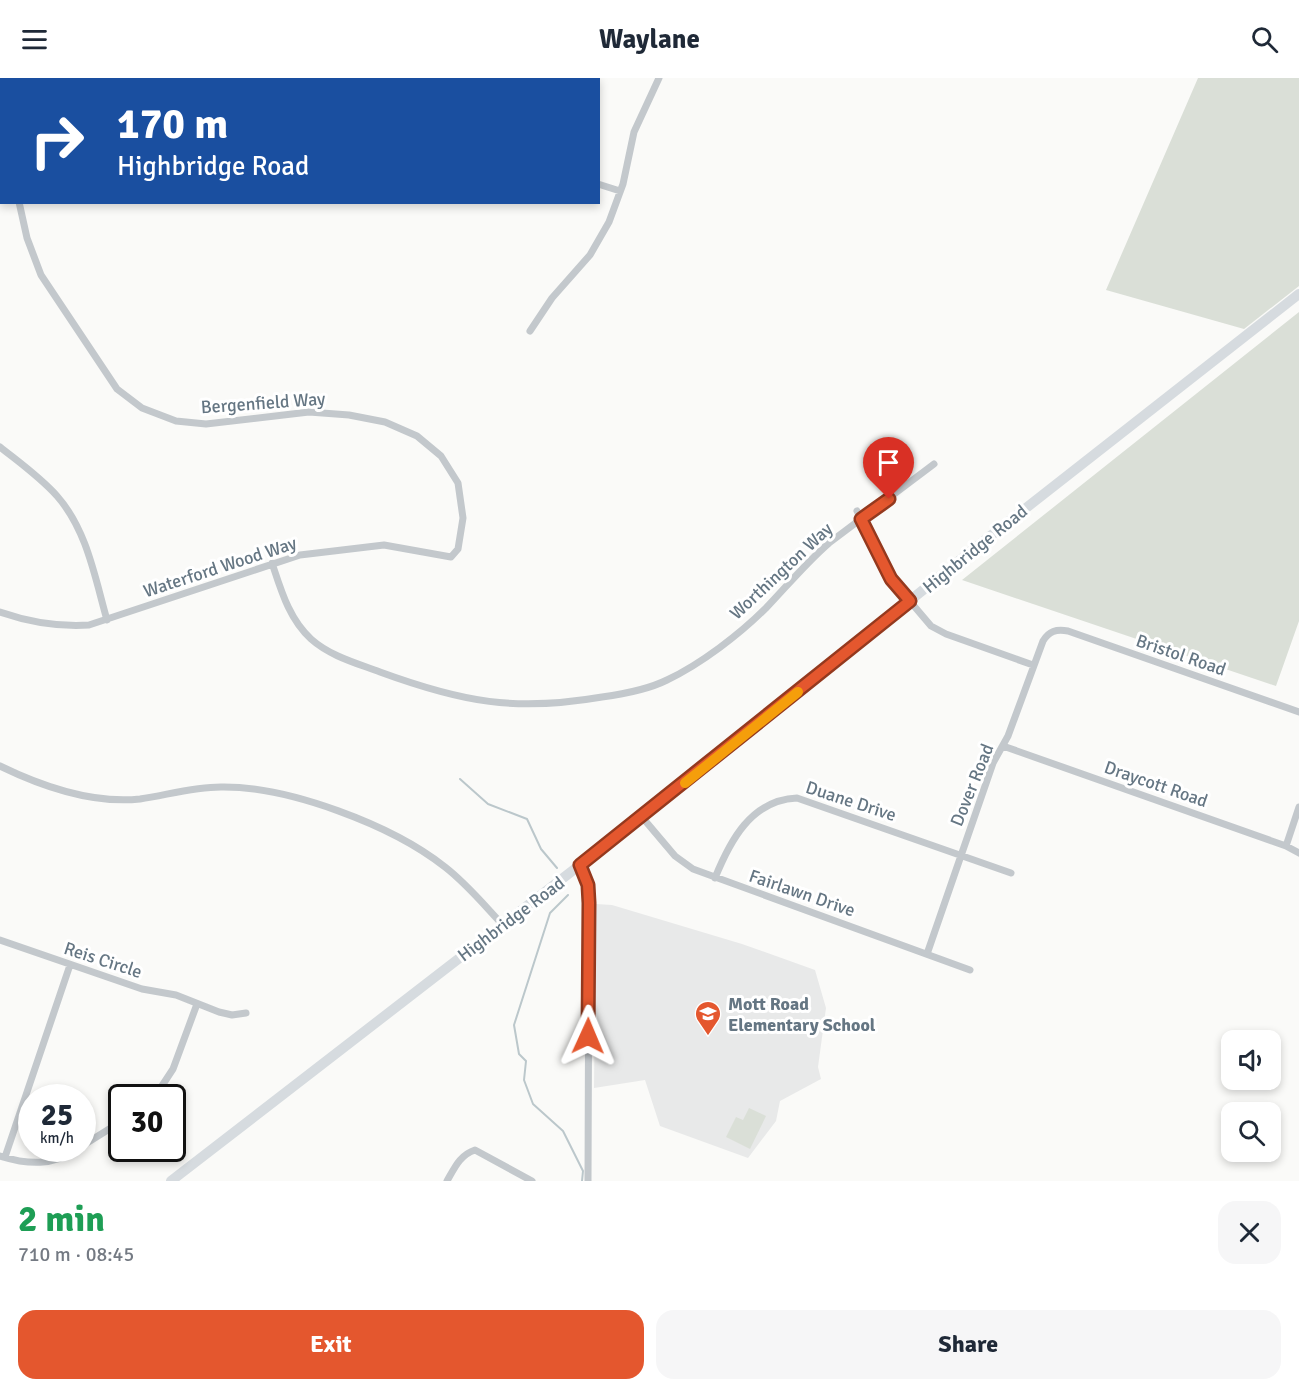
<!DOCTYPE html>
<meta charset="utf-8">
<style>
body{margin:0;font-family:Signika,sans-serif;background:#f6f6f7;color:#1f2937;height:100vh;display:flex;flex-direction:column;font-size:22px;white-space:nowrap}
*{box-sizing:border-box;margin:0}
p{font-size:20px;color:#747a83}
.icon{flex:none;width:33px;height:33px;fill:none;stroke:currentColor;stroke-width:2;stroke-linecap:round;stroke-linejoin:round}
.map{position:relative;height:1103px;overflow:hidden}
.sheet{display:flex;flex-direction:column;background:#fff;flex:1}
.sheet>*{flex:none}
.top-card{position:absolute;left:0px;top:0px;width:600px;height:126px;box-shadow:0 3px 9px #0003;background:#1a4fa0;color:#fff;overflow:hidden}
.fabs{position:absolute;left:1221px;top:952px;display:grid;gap:12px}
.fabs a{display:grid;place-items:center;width:60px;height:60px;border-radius:12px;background:#fff;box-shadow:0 3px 9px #0003;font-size:30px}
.speed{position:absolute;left:18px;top:1006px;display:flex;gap:12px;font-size:30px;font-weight:700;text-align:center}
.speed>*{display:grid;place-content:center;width:78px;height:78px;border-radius:50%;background:#fff;box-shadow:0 3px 9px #0003;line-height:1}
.speed small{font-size:15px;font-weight:400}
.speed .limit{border:3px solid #111;border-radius:9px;background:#fff;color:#111}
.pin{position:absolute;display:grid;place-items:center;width:51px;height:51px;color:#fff;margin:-62px -26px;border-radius:50% 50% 50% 0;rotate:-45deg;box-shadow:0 0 6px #0007}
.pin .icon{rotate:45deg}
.me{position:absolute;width:66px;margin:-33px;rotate:1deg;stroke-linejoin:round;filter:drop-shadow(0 0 4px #0008)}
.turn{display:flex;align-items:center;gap:21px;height:126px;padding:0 18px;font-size:27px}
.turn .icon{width:78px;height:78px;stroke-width:2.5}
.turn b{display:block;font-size:42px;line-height:51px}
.round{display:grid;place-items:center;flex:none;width:63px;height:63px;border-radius:18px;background:#f6f6f7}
.summary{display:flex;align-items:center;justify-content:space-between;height:102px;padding:0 18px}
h1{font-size:36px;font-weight:800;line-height:45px;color:#1e9e55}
.button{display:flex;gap:12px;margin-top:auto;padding:12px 18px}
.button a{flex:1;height:69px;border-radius:18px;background:#e4572e;color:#fff;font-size:24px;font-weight:800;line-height:69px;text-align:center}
.button a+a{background:#f6f6f7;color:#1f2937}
header{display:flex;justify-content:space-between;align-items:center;height:78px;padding:0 18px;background:#fff;font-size:27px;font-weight:800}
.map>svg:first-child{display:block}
.built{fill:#e8e9e9}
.green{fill:#dadfd7}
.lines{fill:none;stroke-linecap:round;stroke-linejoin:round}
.stream{stroke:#bbc7cb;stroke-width:2}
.minor{stroke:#c3c8cc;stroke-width:7}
.trunk{stroke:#d6dbdf;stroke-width:10}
.route-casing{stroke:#94391e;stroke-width:15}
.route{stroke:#e4572e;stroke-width:10}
.slow{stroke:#f59e0b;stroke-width:10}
.labels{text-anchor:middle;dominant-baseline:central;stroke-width:6;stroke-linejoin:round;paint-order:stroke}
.street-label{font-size:18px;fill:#657683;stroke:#fff}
.poi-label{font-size:18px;font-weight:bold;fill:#657683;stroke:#fff;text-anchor:start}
</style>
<header><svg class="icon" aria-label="menu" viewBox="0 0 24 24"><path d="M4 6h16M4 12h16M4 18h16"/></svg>Waylane<svg class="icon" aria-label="search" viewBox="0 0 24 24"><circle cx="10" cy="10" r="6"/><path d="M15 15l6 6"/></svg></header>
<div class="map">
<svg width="1299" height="1103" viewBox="0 0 1299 1103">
<rect width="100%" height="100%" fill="#fafaf8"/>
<!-- built -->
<path class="built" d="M 596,826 L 612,827 L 742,866 L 815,892 L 826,930 L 818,989 L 821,1001 L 780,1023 L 776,1043 L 748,1080 L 660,1048 L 645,1002 L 594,1010 Z"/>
<!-- green -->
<path class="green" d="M 1198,0 L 1299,0 L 1299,208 L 1244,251 L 1106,212 Z
M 1299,234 L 1299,543 L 1276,608 L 962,502 Z
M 749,1030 L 766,1038 L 750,1071 L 726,1059 L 736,1039 L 743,1042 Z"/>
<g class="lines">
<!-- stream -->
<path class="stream" d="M 460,701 L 488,726 L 527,741 L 541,771 L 557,790
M 568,817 L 550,835 L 514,947 L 519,976 L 526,983 L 524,1002 L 533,1026 L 563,1053 L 583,1093 L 582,1103"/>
<!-- minor -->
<path class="minor" d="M 0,84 L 2,83
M 598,106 L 620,113
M 530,253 L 552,220 L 590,177 L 609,144 L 623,106 L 634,54 L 659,0
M 0,369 C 20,385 40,399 57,418 C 87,452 95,500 107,542
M 857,433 L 891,501 L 931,548 L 946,556 L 1033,587
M 272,485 C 281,512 289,541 311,561 C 330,578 356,585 380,594 C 462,624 515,634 602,619 C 624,616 647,612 667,602 C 701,586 740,556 766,530 C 787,508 806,485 829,465 L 934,386
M 0,534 C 29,544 58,549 89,547 L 300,477 L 384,467 L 451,479 L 458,471 L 463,440 L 458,405 L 441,378 L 417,358 L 385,344 L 349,337 L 309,334 L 206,346 L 176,343 L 142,330 L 117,311 L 41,197 L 27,160 L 19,124
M 1003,668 L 1286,768 L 1299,775
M 0,688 C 43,709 92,726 140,721 C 167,717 193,709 221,709 C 288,708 392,747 445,789 C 467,806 484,827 503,847
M 642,739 L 675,778 L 693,791 L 970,892
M 1286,768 L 1299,729
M 580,787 L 588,807 L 589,825 L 588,1103
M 715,800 C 730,763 751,722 797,720 L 1011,795
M 0,862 L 142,911 L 176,917 L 219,934 L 232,937 L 246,935
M 927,876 L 993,685 L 1008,658 L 1043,563 C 1049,553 1056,551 1068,553 L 1299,634
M 154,1020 L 173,991 L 197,926
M 82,1068 L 122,1043
M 0,1078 C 29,1087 52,1088 78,1071
M 5,1079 L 70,887
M 447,1103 C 455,1089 460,1077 475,1072 L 532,1103"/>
<!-- trunk -->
<path class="trunk" d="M 171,1103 L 642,739 L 975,470 L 1299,216"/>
</g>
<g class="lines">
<defs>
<path id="route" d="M 588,958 L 589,825 L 588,807 L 580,787 L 910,523 L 891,501 L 861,441 L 889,421"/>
</defs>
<!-- route casing -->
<use href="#route" class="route-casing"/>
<!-- route -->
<use href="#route" class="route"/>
<!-- slow -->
<path class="slow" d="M 685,705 L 798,614"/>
</g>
<!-- icons -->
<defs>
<symbol id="school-pin" viewBox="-11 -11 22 30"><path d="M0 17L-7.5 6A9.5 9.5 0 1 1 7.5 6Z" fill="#e4572e" stroke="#fff"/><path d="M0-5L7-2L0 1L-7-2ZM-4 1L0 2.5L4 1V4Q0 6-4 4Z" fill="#fff"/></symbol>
</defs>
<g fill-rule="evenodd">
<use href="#school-pin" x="693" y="921" width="30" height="40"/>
</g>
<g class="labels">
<!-- street labels -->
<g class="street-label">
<text transform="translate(263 325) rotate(-4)">Bergenfield Way</text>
<text transform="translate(975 471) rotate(-39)">Highbridge Road</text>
<text transform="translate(220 489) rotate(-18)">Waterford Wood Way</text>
<text transform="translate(781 493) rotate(-43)">Worthington Way</text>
<text transform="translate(1181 577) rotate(19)">Bristol Road</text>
<text transform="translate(1156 706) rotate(19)">Draycott Road</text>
<text transform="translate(972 707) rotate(-68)">Dover Road</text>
<text transform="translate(851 723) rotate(18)">Duane Drive</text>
<text transform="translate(802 815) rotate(19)">Fairlawn Drive</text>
<text transform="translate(511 841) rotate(-37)">Highbridge Road</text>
<text transform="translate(103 882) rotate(18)">Reis Circle</text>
</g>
<!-- poi labels -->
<g class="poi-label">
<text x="728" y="926">Mott Road<tspan x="728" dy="21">Elementary School</tspan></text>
</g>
</g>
</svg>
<div class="fabs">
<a><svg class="icon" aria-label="sound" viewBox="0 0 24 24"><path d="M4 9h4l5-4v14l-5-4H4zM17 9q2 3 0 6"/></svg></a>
<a><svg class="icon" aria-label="search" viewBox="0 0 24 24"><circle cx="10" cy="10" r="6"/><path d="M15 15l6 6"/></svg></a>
</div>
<div class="speed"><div>25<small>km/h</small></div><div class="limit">30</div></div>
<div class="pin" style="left:889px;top:421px;background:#d93025"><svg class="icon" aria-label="arrive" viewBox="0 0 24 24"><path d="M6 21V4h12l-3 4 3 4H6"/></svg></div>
<svg class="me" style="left:588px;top:958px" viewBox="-20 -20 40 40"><path d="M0-17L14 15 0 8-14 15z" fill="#e4572e" stroke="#fff" stroke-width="4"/></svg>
<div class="top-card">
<div class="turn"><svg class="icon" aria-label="right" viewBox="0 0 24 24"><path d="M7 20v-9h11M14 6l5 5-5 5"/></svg><div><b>170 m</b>Highbridge Road</div></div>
</div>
</div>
<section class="sheet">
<div class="summary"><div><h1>2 min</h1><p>710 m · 08:45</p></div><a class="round"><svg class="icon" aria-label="close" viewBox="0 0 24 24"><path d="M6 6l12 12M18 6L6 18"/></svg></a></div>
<div class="button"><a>Exit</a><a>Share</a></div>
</section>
